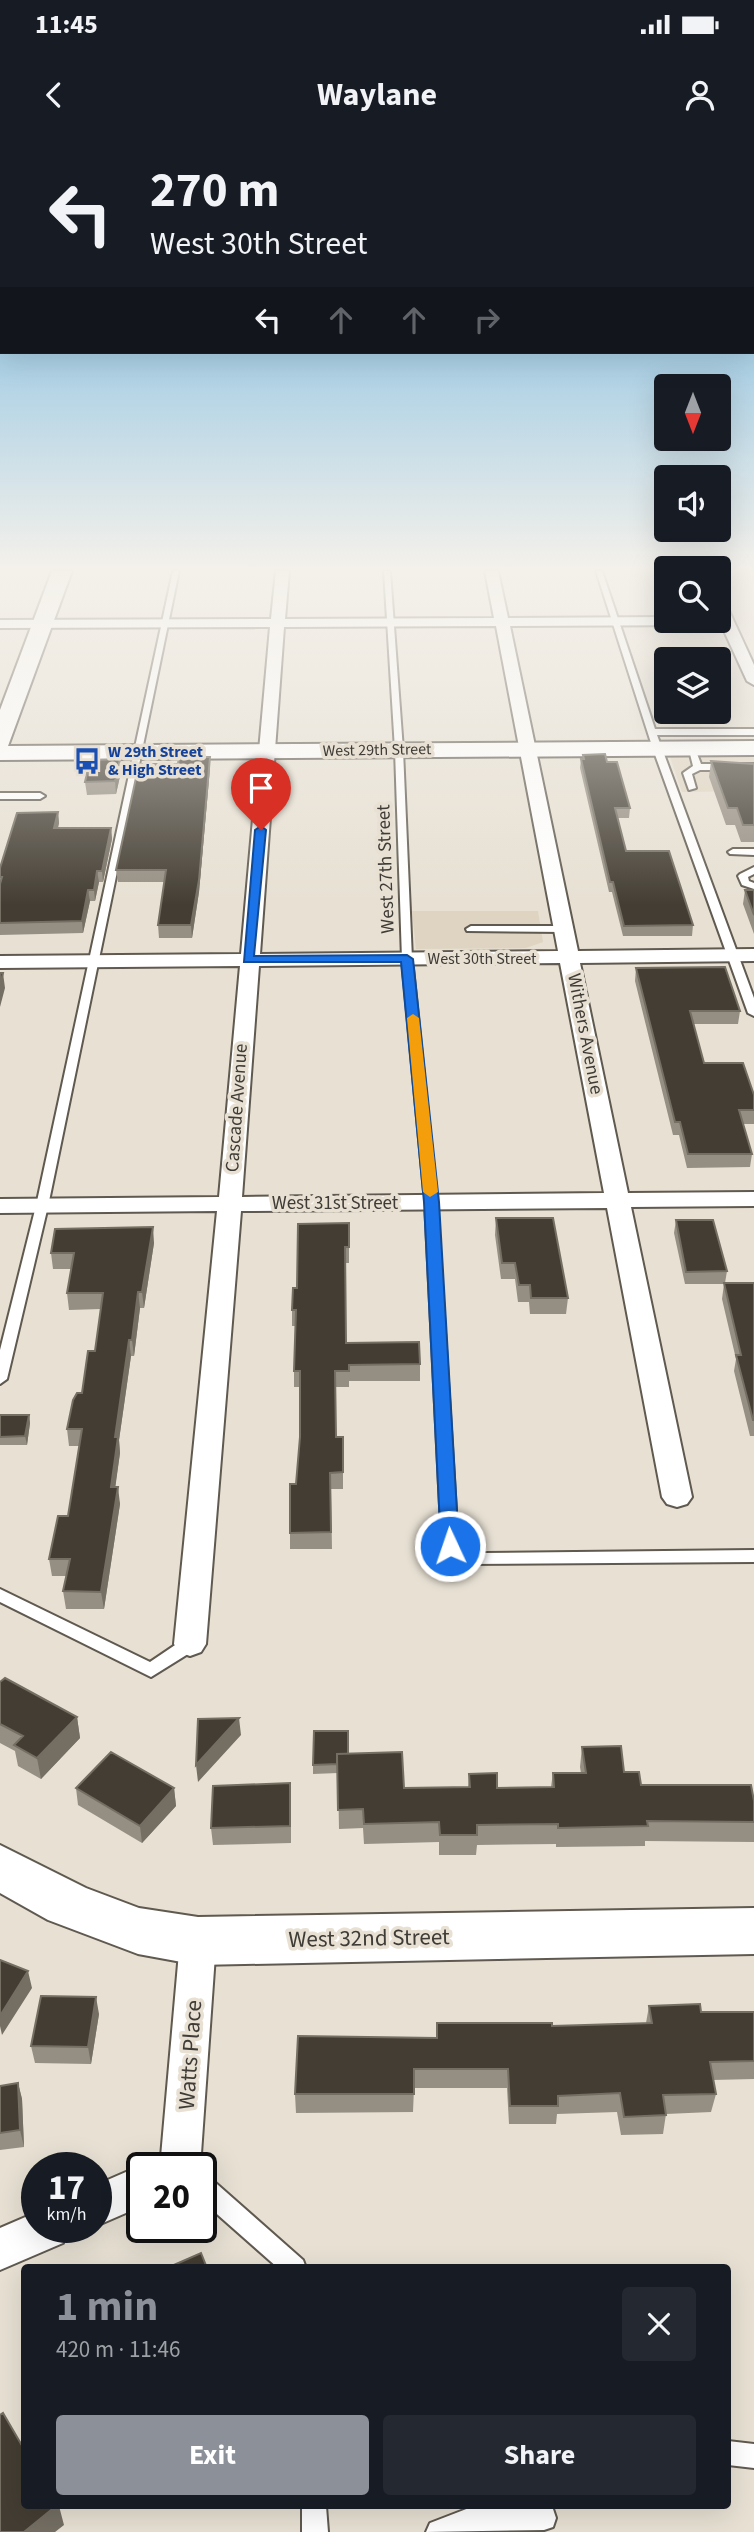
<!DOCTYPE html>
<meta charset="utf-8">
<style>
body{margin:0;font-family:"Source Sans 3",sans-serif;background:#242831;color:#f1f3f6;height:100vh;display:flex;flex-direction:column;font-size:26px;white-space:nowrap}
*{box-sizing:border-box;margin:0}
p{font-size:23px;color:#9ea1a6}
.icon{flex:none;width:38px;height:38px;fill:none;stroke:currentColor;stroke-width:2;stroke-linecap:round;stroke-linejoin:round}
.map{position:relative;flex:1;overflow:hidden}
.sheet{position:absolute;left:21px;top:2124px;width:710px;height:245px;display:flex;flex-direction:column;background:#171b24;border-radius:7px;box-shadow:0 7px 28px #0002}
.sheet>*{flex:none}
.hud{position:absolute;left:0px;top:0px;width:754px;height:214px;box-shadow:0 7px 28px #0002;background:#171b24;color:#f1f3f6;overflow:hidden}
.needle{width:46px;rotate:180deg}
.fabs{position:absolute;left:654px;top:234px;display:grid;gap:14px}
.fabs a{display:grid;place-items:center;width:77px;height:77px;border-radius:7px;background:#171b24;box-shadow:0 7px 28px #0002;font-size:35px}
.speed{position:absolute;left:21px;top:2012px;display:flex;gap:14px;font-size:35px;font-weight:700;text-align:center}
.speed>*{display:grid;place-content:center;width:91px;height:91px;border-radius:50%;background:#171b24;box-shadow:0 7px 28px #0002;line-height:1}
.speed small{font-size:18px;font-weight:400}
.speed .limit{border:4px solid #111;border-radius:10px;background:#fff;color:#111}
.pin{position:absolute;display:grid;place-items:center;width:60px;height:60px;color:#fff;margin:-72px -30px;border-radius:50% 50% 50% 0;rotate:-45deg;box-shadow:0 0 7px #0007}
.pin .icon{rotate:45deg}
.me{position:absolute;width:77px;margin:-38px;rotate:357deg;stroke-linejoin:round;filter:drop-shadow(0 0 5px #0008)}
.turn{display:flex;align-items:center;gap:24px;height:147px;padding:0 35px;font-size:32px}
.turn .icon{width:91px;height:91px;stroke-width:2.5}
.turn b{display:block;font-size:49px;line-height:60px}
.lanes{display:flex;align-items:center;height:66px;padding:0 35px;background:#0003;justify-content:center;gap:35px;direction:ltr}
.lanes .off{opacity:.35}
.round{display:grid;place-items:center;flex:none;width:74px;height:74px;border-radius:7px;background:#242831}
.headline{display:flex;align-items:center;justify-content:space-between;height:119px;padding:0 35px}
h1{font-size:42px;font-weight:700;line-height:52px;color:#8c9099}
.primary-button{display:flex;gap:14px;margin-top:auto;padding:14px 35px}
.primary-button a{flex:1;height:80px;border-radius:7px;background:#8c9099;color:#fff;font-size:28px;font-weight:700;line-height:80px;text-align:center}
.primary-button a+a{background:#242831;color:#f1f3f6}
.status{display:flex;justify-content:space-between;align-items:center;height:49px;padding:0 35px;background:#171b24;direction:ltr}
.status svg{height:19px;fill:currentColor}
header{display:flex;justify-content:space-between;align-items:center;height:91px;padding:0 35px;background:#171b24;font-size:32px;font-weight:700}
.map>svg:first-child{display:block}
.built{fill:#dfd4c1}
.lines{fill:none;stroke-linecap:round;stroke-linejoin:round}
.lane-casing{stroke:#5f594f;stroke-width:4}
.street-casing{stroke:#5f594f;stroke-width:4}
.secondary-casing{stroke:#5f594f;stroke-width:4}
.lane{fill:#fff;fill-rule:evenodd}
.street{fill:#fff;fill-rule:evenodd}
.secondary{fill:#fff;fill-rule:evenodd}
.wall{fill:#958e83}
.shaded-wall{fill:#746e63}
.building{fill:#433d33;stroke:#746e63;stroke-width:2}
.route{fill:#1a73e8;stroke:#114b97;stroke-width:2}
.slow{fill:#f59e0b}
.labels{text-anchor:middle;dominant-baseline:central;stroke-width:7;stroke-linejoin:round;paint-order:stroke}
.far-street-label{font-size:16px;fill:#3f3c37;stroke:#e7e0d3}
.far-transit-label{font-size:16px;font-weight:bold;fill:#164399;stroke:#e7e0d3;text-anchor:start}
.street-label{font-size:19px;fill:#3f3c37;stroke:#e7e0d3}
.near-street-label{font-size:23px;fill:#3f3c37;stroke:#e7e0d3}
</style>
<div class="status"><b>11:45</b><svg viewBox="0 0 49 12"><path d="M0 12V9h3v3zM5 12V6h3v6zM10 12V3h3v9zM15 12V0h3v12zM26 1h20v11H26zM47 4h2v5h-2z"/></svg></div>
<header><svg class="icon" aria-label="back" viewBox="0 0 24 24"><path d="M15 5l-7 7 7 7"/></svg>Waylane<svg class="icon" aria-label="person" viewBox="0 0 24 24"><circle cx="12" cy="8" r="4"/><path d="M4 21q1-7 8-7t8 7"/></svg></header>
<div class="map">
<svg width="754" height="2392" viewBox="0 0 754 2392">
<rect width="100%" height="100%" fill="#e7e0d3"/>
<!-- built -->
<path class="built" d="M 670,617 L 754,617 L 754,651 L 682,652 Z
M 412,771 L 538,771 L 543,802 L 526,808 L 416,809 Z"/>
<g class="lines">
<defs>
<path id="lane" d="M 173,431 L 179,431 L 48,1066 L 7,1239 L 0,1244 L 0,1210 L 36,1066 Z
M 384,431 L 390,431 L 403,610 L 412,819 L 437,1062 L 458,1404 L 466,1412 L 485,1413 L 754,1410 L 754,1422 L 462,1424 L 456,1422 L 442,1406 L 425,1062 L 402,819 L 395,610 Z
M 596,431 L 602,431 L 655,589 L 754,589 L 754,595 L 657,595 L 754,858 L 754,876 L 748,873 L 653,609 Z
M 688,606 L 694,606 L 701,624 L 754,624 L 754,630 L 700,630 L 692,634 L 696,648 L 689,650 L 683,633 L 693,626 Z
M 0,653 L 40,653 L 45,656 L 40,659 L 0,659 Z
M 733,709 L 754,709 L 754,715 L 730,714 L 728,712 Z
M 754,727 L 754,734 L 748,737 L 749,741 L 754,743 L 754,749 L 742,745 L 738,736 L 740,734 Z
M 471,786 L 564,786 L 569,789 L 564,792 L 467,791 L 466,789 Z
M 0,1449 L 150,1522 L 184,1499 L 190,1498 L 196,1499 L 198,1504 L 196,1509 L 151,1537 L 0,1462 Z
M 201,2034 L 209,2037 L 303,2120 L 306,2128 L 278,2128 L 201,2060 Z
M 728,2301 L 754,2304 L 754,2328 L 728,2325 Z
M 302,2366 L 326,2366 L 328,2392 L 302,2392 Z
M 527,2366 L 545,2366 L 553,2369 L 556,2378 L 553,2387 L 544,2390 L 426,2392 L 430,2383 L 469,2368 Z"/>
<path id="street" d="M 276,431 L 289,431 L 285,479 L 494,478 L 485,431 L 498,431 L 508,478 L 667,477 L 667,481 L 717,481 L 710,485 L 510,486 L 578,811 L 754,809 L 754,821 L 580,823 L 628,1053 L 754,1052 L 754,1066 L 631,1067 L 692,1357 L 687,1364 L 677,1367 L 667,1364 L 662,1357 L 607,1068 L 241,1071 L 206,1504 L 201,1512 L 190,1516 L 179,1512 L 174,1504 L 217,1071 L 0,1073 L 0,1059 L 219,1057 L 240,826 L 0,828 L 0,816 L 241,814 L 270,487 L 0,488 L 0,480 L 271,479 ZM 496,486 L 558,811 L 260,814 L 284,487 ZM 560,823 L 604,1053 L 242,1057 L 259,826 Z
M 719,460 L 726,464 L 754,525 L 754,545 L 747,541 L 719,480 Z
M 198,1785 L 211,1790 L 216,1801 L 200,2028 L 160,2028 L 180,1801 L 185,1790 Z
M 142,2025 L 150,2028 L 142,2028 L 142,2066 L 96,2086 L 96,2045 Z
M 37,2072 L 37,2088 L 69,2088 L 63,2103 L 0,2130 L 0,2088 Z"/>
<path id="secondary" d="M 52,431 L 72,431 L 8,606 L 754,601 L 754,615 L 0,620 L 0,570 Z
M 0,1705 L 86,1748 L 139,1768 L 198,1777 L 754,1768 L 754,1814 L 198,1825 L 138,1814 L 48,1780 L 0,1753 Z"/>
</defs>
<!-- lane casing -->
<use href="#lane" class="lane-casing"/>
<!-- street casing -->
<use href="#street" class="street-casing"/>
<!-- secondary casing -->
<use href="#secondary" class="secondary-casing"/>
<!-- lane -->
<use href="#lane" class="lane"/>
<!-- street -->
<use href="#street" class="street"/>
<!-- secondary -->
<use href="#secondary" class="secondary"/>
</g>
<!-- wall -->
<path class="wall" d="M 583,615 L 607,622 L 630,668 L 629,678 L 618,678 L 626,711 L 693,785 L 692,796 L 623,796 L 612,752 L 609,752 L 580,628 L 581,619 L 583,619 Z
M 210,617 L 210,628 L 199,752 L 192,798 L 159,798 L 158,785 L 164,742 L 118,742 L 116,730 L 178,624 Z
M 120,619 L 121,632 L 116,654 L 87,655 L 85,642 Z
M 711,621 L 754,624 L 754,702 L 741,702 L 735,685 L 726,685 L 709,637 Z
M 58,672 L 59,683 L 58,688 L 111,688 L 112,699 L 103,742 L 99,742 L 95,761 L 90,761 L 83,793 L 0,795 L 0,728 Z
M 745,750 L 754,750 L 754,794 L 743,764 Z
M 636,828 L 740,871 L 738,884 L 693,884 L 704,923 L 754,955 L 754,984 L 743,984 L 752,1014 L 750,1027 L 687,1028 L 679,995 L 673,995 L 635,841 Z
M 496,1078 L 568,1158 L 566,1174 L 530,1174 L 529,1162 L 518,1162 L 515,1139 L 501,1139 L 495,1095 Z
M 676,1080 L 727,1131 L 725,1143 L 754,1143 L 754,1296 L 750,1296 L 734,1231 L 736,1219 L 722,1159 L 724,1144 L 685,1144 L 674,1093 Z
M 349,1083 L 349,1123 L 345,1123 L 346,1203 L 420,1224 L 420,1241 L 349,1241 L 349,1247 L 335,1247 L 336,1297 L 343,1297 L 343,1349 L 331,1349 L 332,1409 L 290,1409 L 290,1393 L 296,1344 L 300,1297 L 300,1247 L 294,1247 L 294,1231 L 296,1186 L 292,1186 L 292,1170 L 297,1148 Z
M 154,1103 L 144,1168 L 140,1168 L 134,1216 L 131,1216 L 119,1300 L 120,1313 L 115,1347 L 120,1364 L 104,1469 L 66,1469 L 63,1451 L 66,1436 L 52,1436 L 49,1419 L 68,1376 L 79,1306 L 69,1306 L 67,1289 L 82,1253 L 95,1211 L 101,1169 L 69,1170 L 67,1153 L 71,1129 L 53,1129 L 51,1113 Z
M 0,1275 L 29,1275 L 30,1283 L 27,1305 L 0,1305 Z
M 0,1542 L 77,1577 L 80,1598 L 41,1639 L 18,1626 L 15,1611 L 0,1603 Z
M 582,1607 L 624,1632 L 641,1645 L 754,1661 L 754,1702 L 645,1701 L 645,1706 L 556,1707 L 556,1704 L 477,1705 L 476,1715 L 439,1715 L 439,1702 L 364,1704 L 363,1688 L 339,1689 L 338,1633 L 313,1634 L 313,1625 L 348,1614 L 404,1648 L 468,1647 L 469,1634 L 497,1648 L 551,1647 L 553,1633 L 581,1633 L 580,1627 Z
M 76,1648 L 174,1648 L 176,1666 L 142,1703 L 78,1665 Z
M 291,1660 L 291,1703 L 213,1705 L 211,1688 Z
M 649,1866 L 701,1872 L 754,1872 L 754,1939 L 713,1940 L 716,1954 L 711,1972 L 666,1974 L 663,1994 L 621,1995 L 617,1972 L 557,1974 L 556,1984 L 509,1984 L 507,1948 L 414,1948 L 413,1972 L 296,1973 L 295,1954 L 436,1898 L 437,1883 L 552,1886 L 646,1883 Z
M 99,1874 L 91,1924 L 35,1923 L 31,1906 Z
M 18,1943 L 22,1959 L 24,2007 L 0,2010 L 0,1946 Z"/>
<!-- shaded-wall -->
<path class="shaded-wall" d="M 210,617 L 210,628 L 199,752 L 192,798 L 191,785 Z
M 120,619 L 121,632 L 116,654 L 115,641 Z
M 58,672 L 59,683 L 55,699 L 54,688 Z
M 111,688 L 112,699 L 103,742 L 102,731 Z
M 97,731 L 99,742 L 95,761 L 94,750 Z
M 88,750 L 90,761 L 83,793 L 82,781 Z
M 3,833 L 5,848 L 0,867 L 0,845 Z
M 153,1087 L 154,1103 L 144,1168 L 142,1152 Z
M 138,1152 L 140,1168 L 134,1216 L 132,1200 Z
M 129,1200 L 131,1216 L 119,1300 L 120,1313 L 113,1364 L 111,1347 L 115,1297 Z
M 29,1275 L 30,1283 L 27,1305 L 25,1296 Z
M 118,1347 L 120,1364 L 104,1469 L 101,1452 Z
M 77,1577 L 80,1598 L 41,1639 L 37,1618 Z
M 239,1578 L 241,1595 L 198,1642 L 196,1625 Z
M 174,1648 L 176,1666 L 142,1703 L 140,1686 Z
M 28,1831 L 32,1848 L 2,1895 L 0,1886 L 0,1876 Z
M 96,1857 L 99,1874 L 91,1924 L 88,1907 Z
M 18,1943 L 22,1959 L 24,2007 L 20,1990 Z
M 56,2366 L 59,2366 L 64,2385 L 55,2392 L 24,2392 Z"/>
<!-- building -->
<path class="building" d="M 605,614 L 607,622 L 617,622 L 630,668 L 615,668 L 626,711 L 669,711 L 693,785 L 624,786 L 613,742 L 610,742 L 581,619 L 584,619 L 583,615 Z
M 179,617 L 210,617 L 199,740 L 191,785 L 158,785 L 166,730 L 116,730 L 139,624 L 178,624 Z
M 120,619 L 115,641 L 85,642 L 90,620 Z
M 711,621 L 754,624 L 754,685 L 743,685 L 737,668 L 728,668 Z
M 58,672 L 54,688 L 111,688 L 102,731 L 97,731 L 94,750 L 88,750 L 82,781 L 0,783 L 0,744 L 2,737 L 0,737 L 0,728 L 17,673 Z
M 745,750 L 754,750 L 754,775 Z
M 725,827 L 740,871 L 690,871 L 704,923 L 743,923 L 754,955 L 754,970 L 739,970 L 752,1014 L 688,1014 L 680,982 L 675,982 L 636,828 Z
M 0,833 L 3,833 L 0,845 Z
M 496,1078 L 553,1078 L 568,1158 L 531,1158 L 530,1145 L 519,1145 L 515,1123 L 502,1123 Z
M 676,1080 L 713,1080 L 727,1131 L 686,1132 Z
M 349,1083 L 349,1107 L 345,1107 L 346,1203 L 419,1202 L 420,1224 L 349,1225 L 349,1231 L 335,1231 L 336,1297 L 343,1297 L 343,1332 L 330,1333 L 331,1392 L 290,1393 L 290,1344 L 296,1344 L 300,1297 L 300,1231 L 294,1231 L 296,1170 L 292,1170 L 293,1148 L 297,1148 L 298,1084 Z
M 153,1087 L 142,1152 L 138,1152 L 132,1200 L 129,1200 L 115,1297 L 118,1297 L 111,1347 L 118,1347 L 101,1452 L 63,1451 L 70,1419 L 49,1419 L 58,1376 L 68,1376 L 82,1289 L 67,1289 L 73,1260 L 77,1253 L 82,1253 L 88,1211 L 95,1211 L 103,1153 L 67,1153 L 74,1113 L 51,1113 L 55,1089 Z
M 724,1143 L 754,1143 L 754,1280 L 753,1280 L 736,1215 L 741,1215 Z
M 0,1275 L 29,1275 L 25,1296 L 0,1297 Z
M 5,1538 L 77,1577 L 37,1618 L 14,1605 L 23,1596 L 0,1584 L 0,1542 Z
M 239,1578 L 196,1625 L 198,1579 Z
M 314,1591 L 348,1591 L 348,1614 L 337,1614 L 337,1624 L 313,1625 Z
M 621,1606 L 624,1632 L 639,1632 L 641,1645 L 751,1645 L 754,1661 L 754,1682 L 647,1681 L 648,1686 L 558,1688 L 558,1684 L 477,1685 L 477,1695 L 440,1695 L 439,1682 L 364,1684 L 363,1669 L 338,1670 L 337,1614 L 402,1612 L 404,1648 L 470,1647 L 469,1634 L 497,1633 L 497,1648 L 554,1647 L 553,1633 L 586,1633 L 582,1607 Z
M 111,1612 L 174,1648 L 140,1686 L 76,1648 Z
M 290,1643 L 290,1686 L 211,1688 L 213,1646 Z
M 0,1820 L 28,1831 L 0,1876 Z
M 41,1856 L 96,1857 L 88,1907 L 31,1906 Z
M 700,1864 L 701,1872 L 754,1872 L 754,1921 L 710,1922 L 716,1954 L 663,1955 L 666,1975 L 624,1977 L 620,1953 L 558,1956 L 558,1966 L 510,1966 L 508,1929 L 414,1929 L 414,1954 L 295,1954 L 298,1896 L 437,1898 L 437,1883 L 552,1883 L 552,1886 L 652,1883 L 649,1866 Z
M 18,1943 L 20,1990 L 0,1993 L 0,1946 Z
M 201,2113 L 207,2128 L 167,2128 Z
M 3,2273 L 24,2309 L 24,2366 L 56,2366 L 24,2392 L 0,2392 L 0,2275 Z"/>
<!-- sky -->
<linearGradient id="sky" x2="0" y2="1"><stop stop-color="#5eadde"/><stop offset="0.56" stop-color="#f4f1eb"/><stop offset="1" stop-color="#f4f1eb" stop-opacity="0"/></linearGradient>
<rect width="754" height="765" fill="url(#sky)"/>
<!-- route -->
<path class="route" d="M 261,686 L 266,690 L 254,816 L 407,815 L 413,819 L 439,1062 L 459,1406 L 450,1412 L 441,1406 L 424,1062 L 401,822 L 244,822 L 255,690 Z"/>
<!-- slow -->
<path class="slow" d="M 413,874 L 419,878 L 438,1052 L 430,1057 L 423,1052 L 407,878 Z"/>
<!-- icons -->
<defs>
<symbol id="bus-bare" viewBox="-9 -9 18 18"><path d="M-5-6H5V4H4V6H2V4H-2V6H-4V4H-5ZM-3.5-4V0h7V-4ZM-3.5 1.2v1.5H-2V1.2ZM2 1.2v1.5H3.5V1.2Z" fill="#1a4fb4" stroke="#e7e0d3" stroke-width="2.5" paint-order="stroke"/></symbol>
</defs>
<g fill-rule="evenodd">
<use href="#bus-bare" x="68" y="602" width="38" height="38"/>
</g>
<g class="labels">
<!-- far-street labels -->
<g class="far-street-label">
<text transform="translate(377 610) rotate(-1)">West 29th Street</text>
<text x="482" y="819">West 30th Street</text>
</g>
<!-- far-transit labels -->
<g class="far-transit-label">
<text x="108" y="612">W 29th Street<tspan x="108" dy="18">&amp; High Street</tspan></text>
</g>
<!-- street labels -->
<g class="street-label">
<text transform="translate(386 729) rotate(-92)">West 27th Street</text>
<text transform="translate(585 894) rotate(79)">Withers Avenue</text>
<text transform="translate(237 968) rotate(-86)">Cascade Avenue</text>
<text x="335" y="1063">West 31st Street</text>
</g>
<!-- near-street labels -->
<g class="near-street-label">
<text transform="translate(369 1798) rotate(-1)">West 32nd Street</text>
<text transform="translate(190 1915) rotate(-86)">Watts Place</text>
</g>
</g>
</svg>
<div class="fabs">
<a><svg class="needle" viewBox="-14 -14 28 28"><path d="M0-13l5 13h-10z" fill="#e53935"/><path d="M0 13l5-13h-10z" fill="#9ea1a6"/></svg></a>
<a><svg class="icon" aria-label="sound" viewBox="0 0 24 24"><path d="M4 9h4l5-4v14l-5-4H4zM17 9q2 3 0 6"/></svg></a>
<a><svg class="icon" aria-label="search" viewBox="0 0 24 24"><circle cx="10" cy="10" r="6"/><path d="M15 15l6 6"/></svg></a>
<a><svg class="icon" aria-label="layers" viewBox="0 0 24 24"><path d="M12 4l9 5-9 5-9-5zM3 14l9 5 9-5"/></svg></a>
</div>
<div class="speed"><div>17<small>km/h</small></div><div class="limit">20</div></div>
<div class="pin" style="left:261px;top:690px;background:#d93025"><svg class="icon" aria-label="arrive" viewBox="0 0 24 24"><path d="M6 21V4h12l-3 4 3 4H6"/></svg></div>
<svg class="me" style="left:450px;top:1406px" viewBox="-20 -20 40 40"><circle r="17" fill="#1a73e8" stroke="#fff" stroke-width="3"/><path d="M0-11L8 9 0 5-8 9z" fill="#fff"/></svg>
<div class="hud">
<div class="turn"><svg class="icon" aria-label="left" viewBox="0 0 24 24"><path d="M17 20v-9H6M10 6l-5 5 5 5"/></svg><div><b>270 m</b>West 30th Street</div></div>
<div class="lanes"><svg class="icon" aria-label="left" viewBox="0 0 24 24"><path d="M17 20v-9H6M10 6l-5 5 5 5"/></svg><svg class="icon off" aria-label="ahead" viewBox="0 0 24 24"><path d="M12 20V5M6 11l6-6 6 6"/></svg><svg class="icon off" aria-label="ahead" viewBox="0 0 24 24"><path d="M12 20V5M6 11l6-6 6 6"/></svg><svg class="icon off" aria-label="right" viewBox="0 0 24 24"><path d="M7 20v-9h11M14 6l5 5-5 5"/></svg></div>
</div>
<section class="sheet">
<div class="headline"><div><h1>1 min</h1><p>420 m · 11:46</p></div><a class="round"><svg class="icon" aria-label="close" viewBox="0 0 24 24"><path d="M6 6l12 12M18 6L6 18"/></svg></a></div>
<div class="primary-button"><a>Exit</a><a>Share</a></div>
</section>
</div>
